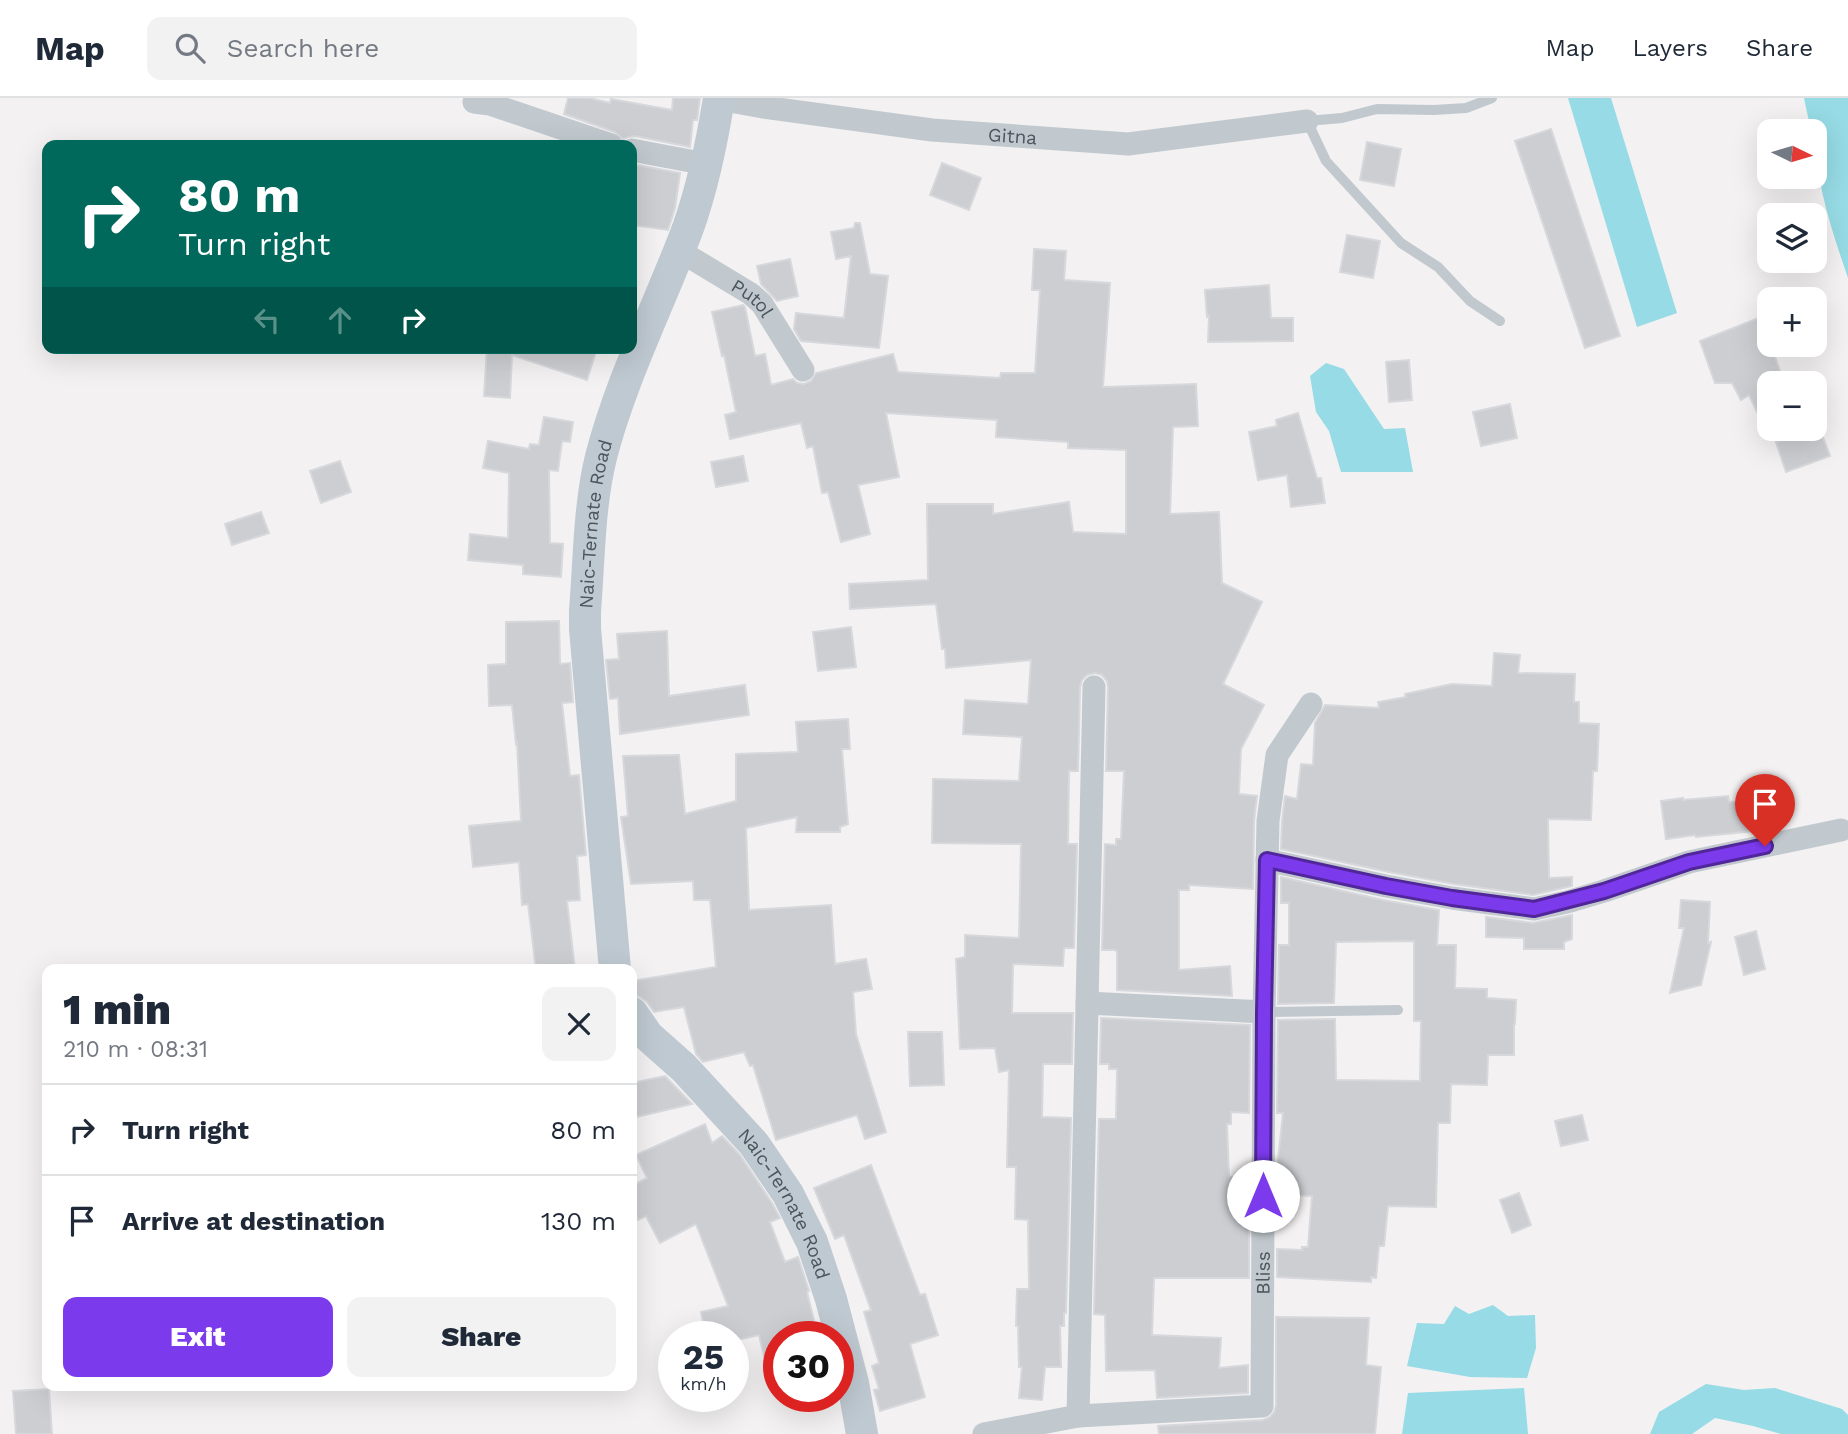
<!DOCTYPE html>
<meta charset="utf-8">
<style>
body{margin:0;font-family:"Work Sans",sans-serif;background:#f2f2f3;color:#1f2937;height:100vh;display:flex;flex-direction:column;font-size:26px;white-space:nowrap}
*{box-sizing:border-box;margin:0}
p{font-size:23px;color:#747a83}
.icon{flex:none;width:38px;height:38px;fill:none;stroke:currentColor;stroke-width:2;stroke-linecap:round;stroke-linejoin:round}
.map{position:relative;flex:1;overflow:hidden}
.sheet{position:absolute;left:42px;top:866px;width:595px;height:427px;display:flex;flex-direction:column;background:#fff;border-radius:14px;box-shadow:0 7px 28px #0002}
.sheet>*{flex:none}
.top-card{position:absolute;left:42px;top:42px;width:595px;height:214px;border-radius:14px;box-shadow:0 7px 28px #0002;background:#00695c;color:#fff;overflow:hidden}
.needle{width:46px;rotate:95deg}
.fabs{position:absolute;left:1757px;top:21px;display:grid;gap:14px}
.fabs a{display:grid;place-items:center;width:70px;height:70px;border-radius:14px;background:#fff;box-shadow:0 7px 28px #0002;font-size:35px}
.speed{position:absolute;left:658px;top:1223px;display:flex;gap:14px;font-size:35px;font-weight:700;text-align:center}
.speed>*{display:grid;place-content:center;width:91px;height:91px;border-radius:50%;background:#fff;box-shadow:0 7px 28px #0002;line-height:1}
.speed small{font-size:18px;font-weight:400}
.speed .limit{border:10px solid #d22;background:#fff;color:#111}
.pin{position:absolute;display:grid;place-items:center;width:60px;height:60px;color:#fff;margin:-72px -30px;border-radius:50% 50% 50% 0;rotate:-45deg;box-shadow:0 0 7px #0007}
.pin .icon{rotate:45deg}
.me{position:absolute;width:77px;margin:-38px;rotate:0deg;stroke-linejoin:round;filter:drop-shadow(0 0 5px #0008)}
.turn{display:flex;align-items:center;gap:24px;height:147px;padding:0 21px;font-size:32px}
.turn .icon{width:91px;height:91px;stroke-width:2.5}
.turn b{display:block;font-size:49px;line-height:60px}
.lanes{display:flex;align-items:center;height:66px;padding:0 21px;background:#0003;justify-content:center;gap:35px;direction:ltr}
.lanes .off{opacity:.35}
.round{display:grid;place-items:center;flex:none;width:74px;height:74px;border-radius:14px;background:#f2f2f3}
.head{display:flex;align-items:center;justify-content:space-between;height:119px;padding:0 21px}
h1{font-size:42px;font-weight:800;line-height:52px}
.primary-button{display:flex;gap:14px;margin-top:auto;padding:14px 21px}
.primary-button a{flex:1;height:80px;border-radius:14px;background:#7c3aed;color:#fff;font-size:28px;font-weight:800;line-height:80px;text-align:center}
.primary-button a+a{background:#f2f2f3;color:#1f2937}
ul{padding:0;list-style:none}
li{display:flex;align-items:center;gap:21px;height:91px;padding:0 21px;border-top:2px solid #e0e1e3}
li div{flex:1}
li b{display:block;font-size:26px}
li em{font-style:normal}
header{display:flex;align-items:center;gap:42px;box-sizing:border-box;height:98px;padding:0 35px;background:#fff;border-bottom:2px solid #e0e1e3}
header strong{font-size:33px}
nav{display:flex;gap:38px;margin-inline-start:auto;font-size:24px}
.search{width:490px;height:63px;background:#f2f2f3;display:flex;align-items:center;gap:18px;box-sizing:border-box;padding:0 24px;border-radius:14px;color:#747a83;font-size:26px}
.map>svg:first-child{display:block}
.water{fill:#96dbe5}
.building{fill:#ccced2;stroke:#d6d8dc;stroke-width:2}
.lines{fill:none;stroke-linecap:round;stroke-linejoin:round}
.service{stroke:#c1c9ce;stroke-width:10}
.minor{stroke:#c1c9ce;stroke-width:23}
.secondary{stroke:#bfc9d1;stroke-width:32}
.route-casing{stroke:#51269a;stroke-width:18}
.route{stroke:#7c3aed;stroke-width:12}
.labels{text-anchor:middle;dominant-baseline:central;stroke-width:7;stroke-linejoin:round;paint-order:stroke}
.street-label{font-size:19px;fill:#4b565d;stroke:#fff}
</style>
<header>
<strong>Map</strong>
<div class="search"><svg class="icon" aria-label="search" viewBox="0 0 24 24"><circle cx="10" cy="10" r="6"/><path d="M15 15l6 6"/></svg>Search here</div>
<nav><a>Map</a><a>Layers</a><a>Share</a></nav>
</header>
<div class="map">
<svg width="1848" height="1336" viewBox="0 0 1848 1336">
<rect width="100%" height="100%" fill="#f3f1f2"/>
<!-- water -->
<path class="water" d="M 1568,0 L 1611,0 L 1677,215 L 1637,229 Z
M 1804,0 L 1848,0 L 1848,180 C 1832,133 1815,84 1815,33 L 1811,33 Z
M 1326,265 L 1344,271 L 1384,331 L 1405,330 L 1413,374 L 1341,374 L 1329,333 L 1316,314 L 1310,278 Z
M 1493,1207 L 1508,1218 L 1535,1217 L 1536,1250 L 1527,1280 L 1470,1279 L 1407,1268 L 1417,1225 L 1444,1226 L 1455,1208 L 1469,1216 Z
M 1706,1286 L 1744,1292 L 1775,1290 L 1842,1311 L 1848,1317 L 1848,1336 L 1781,1336 L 1753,1328 L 1715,1320 L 1692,1336 L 1650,1336 L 1659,1314 Z
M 1524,1290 L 1528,1336 L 1402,1336 L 1408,1295 Z"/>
<!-- building -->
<path class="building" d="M 568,0 L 589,0 L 610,5 L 611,1 L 672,12 L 673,0 L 700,0 L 697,22 L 693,22 L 690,49 L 635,38 L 628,39 L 623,41 L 615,34 L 564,16 Z
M 1551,31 L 1620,238 L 1585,250 L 1515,43 Z
M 1367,44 L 1401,51 L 1394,88 L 1360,82 Z
M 942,65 L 981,80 L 969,112 L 930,97 Z
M 632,66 L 680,75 L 675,110 L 668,132 L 632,127 Z
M 855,125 L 860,125 L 870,176 L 888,178 L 879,250 L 801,243 L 794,231 L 796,215 L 844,220 L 851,158 L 836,161 L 831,134 L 854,130 Z
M 1347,137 L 1380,143 L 1373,180 L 1340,174 Z
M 1034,151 L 1066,153 L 1064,182 L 1110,185 L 1103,289 L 1196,286 L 1198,328 L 1173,329 L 1170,416 L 1219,414 L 1222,485 L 1262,504 L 1223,586 L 1264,607 L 1241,651 L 1239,696 L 1257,698 L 1254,723 L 1253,791 L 1189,787 L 1189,792 L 1179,792 L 1179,872 L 1230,868 L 1232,898 L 1117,892 L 1117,854 L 1115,852 L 1102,852 L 1105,746 L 1116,747 L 1116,741 L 1121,741 L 1124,673 L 1106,673 L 1108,589 L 1107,583 L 1102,577 L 1095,575 L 1087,577 L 1082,582 L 1080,589 L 1078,673 L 1069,673 L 1068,746 L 1077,746 L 1074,850 L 1064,850 L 1063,868 L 1013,866 L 1012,915 L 1073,915 L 1072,966 L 1043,966 L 1042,1019 L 1071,1020 L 1066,1215 L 1064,1215 L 1064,1228 L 1060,1228 L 1061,1269 L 1045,1269 L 1042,1302 L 1019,1300 L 1022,1269 L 1019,1269 L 1018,1228 L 1016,1228 L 1017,1191 L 1029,1191 L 1028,1122 L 1015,1121 L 1016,1069 L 1007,1069 L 1009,972 L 999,974 L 995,950 L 960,951 L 956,861 L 965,859 L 965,837 L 1019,840 L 1021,746 L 932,745 L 933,681 L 1019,683 L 1022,639 L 963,636 L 965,602 L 1028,606 L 1031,562 L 946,570 L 945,551 L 942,551 L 936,506 L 850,511 L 849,486 L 928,482 L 927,406 L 993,406 L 993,416 L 1069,404 L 1073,434 L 1126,436 L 1126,352 L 1068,350 L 1068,344 L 996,339 L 997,322 L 886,315 L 899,379 L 858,387 L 870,436 L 841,444 L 828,394 L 822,395 L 813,348 L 807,350 L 801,325 L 730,341 L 725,317 L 736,314 L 724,257 L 722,258 L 712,214 L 743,207 L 745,209 L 755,258 L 765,256 L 771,287 L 793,281 L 797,285 L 804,286 L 811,283 L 816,275 L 893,256 L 898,274 L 1000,280 L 1001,275 L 1035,275 L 1040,192 L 1032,192 Z
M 790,161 L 798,198 L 777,203 L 761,186 L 757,168 Z
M 1269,187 L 1271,220 L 1293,220 L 1293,243 L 1208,244 L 1209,218 L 1207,219 L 1205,192 Z
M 1761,219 L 1769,247 L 1771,247 L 1784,285 L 1769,285 L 1769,339 L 1749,297 L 1741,302 L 1732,285 L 1715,285 L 1700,243 Z
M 487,250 L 597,250 L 587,282 L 512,257 L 510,300 L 484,298 Z
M 1409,262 L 1412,302 L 1389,304 L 1386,264 Z
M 1510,306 L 1517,340 L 1481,348 L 1473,314 Z
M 1298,315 L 1317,380 L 1321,380 L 1325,405 L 1291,409 L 1287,377 L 1258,382 L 1249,334 L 1277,328 L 1276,322 Z
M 544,319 L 573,324 L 570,344 L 562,343 L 558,373 L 549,372 L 550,445 L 563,446 L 561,479 L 523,476 L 523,467 L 468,462 L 470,436 L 508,440 L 509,375 L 483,370 L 488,343 L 529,351 L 530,346 L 539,347 Z
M 1819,329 L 1830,358 L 1786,374 L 1776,344 Z
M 743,358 L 748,383 L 716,389 L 711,364 Z
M 340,363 L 351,394 L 321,405 L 310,373 Z
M 261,414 L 269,435 L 232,447 L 225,426 Z
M 559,523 L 560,566 L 570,565 L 573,604 L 562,605 L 570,678 L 579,677 L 586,757 L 577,758 L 580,802 L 567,803 L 575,872 L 536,872 L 528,806 L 522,807 L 519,764 L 473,769 L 469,728 L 521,723 L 517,645 L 516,646 L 512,607 L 489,608 L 488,567 L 506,566 L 506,524 Z
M 851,529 L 856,569 L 818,573 L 813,534 Z
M 667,533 L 669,598 L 745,587 L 749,617 L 620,636 L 618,600 L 610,601 L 606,562 L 619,561 L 617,536 Z
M 1494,555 L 1520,557 L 1518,575 L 1575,576 L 1574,604 L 1579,604 L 1579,625 L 1599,626 L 1597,673 L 1593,673 L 1591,722 L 1548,721 L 1549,780 L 1572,779 L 1572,788 L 1533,797 L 1454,786 L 1389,774 L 1281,751 L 1282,724 L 1285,698 L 1297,701 L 1301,666 L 1313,667 L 1315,625 L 1325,607 L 1379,610 L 1378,604 L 1406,599 L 1405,596 L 1452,586 L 1492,588 Z
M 848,621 L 850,651 L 842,651 L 848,726 L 840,729 L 840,734 L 796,734 L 797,719 L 746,730 L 749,812 L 831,807 L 835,866 L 866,861 L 872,891 L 853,894 L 856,936 L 886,1034 L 865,1041 L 857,1017 L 776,1042 L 753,967 L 750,968 L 744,954 L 703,964 L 696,956 L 684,909 L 654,914 L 647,904 L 640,899 L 635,897 L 632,883 L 716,869 L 710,802 L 694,802 L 693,783 L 631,786 L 621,719 L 628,718 L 623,658 L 679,657 L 685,716 L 736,703 L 736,656 L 798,654 L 796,624 Z
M 1728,698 L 1729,704 L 1762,702 L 1764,732 L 1696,739 L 1695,737 L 1666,741 L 1661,703 L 1683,700 L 1683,702 Z
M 1281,779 L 1383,802 L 1439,812 L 1437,847 L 1456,847 L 1455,890 L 1487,891 L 1487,900 L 1516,902 L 1515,926 L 1514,926 L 1514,957 L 1488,957 L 1487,987 L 1451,986 L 1450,1025 L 1438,1025 L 1436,1109 L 1388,1108 L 1384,1148 L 1379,1148 L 1376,1180 L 1371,1179 L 1371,1184 L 1277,1179 L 1277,1151 L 1302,1152 L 1302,1149 L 1308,1149 L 1312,1098 L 1277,1096 L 1277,1071 L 1283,1015 L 1277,1015 L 1278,922 L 1335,921 L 1336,982 L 1420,983 L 1421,923 L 1414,923 L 1414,843 L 1336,844 L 1334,905 L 1278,906 L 1279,847 L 1289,847 L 1289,805 L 1281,805 Z
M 1681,802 L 1710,804 L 1708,845 L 1711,844 L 1701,887 L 1670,895 L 1684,830 L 1679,830 Z
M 1572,817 L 1572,841 L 1564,844 L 1564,851 L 1524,851 L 1524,840 L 1486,839 L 1486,819 L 1533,825 Z
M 1756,833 L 1765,871 L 1744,877 L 1735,839 Z
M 1101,920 L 1250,927 L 1249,1015 L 1231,1014 L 1231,1026 L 1227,1026 L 1229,1079 L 1249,1078 L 1249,1180 L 1154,1180 L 1152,1237 L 1221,1240 L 1219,1270 L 1248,1267 L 1248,1295 L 1157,1300 L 1155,1272 L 1106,1273 L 1105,1217 L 1094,1216 L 1099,1021 L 1116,1021 L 1117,971 L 1109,971 L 1109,966 L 1100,966 Z
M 908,934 L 942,934 L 944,987 L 910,988 Z
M 665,978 L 692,1006 L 632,1020 L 632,985 Z
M 1582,1017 L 1588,1042 L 1561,1048 L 1555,1023 Z
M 705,1026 L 712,1045 L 722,1038 L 740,1057 L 772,1105 L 780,1120 L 770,1124 L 785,1164 L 798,1159 L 809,1193 L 807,1194 L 818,1239 L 779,1239 L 779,1286 L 771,1287 L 759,1237 L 733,1243 L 733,1239 L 706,1239 L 701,1214 L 728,1208 L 696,1126 L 660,1145 L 646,1118 L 638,1122 L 632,1108 L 632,1088 L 647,1080 L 636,1057 Z
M 871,1067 L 920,1197 L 925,1196 L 938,1237 L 910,1246 L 925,1299 L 880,1313 L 874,1292 L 879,1291 L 872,1268 L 879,1265 L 864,1214 L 871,1212 L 844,1137 L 835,1141 L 814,1090 Z
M 1519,1095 L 1531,1127 L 1512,1135 L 1500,1102 Z
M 1276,1219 L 1369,1220 L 1366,1267 L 1381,1269 L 1375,1336 L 1159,1336 L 1158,1328 L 1263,1322 L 1270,1319 L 1274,1314 L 1276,1308 Z
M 49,1291 L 52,1336 L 16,1336 L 13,1293 Z"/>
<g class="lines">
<!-- service -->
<path class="service" d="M 1492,0 L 1466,10 L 1434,12 L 1377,11 L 1342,20 L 1307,23 L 1326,63 L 1401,145 L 1438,169 L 1470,203 L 1500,223
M 1264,914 L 1398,912"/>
<!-- minor -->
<g class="minor">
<path id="s1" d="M 719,1 L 763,9 L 932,32 L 1128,46 L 1307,23"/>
<path d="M 474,4 L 490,6 L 611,47"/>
<path d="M 632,52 L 706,66"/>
<path id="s2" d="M 678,152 L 751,196 L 762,206 L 803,272"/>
<path d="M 1267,762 L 1386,788 L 1452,800 L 1534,811 L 1567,804 L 1604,793 L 1689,764 L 1841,732"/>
<path d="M 1087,905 L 1264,914"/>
<path d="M 1078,1318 L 1094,589"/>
<path id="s3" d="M 984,1336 L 1078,1318 L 1262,1308 L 1264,914 L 1268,723 L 1277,657 L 1311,606"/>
</g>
<!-- secondary -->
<g class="secondary">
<path id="s4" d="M 615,872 L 585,531 L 585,513 C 589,464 589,407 601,359 C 621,281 660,205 688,130 C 703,88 712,44 719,0"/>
<path id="s5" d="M 632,915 L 648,938 L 684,970 L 754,1046 L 788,1096 L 812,1144 L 831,1201 L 853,1285 L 862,1336"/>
</g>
</g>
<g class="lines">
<defs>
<path id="route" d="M 1263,1098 L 1264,915 L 1267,762 L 1386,788 L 1452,800 L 1534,811 L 1604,793 L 1689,764 L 1765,748"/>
</defs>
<!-- route casing -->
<use href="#route" class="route-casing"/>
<!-- route -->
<use href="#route" class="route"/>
</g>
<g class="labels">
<!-- street labels -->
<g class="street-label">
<text stroke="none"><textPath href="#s1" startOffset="296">Gitna</textPath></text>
<text stroke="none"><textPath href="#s2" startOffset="89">Putol</textPath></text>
<text stroke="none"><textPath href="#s4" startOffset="448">Naic-Ternate Road</textPath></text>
<text stroke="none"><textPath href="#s5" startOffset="247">Naic-Ternate Road</textPath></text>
<text stroke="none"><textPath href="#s3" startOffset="413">Bliss</textPath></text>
</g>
</g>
</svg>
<div class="fabs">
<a><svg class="needle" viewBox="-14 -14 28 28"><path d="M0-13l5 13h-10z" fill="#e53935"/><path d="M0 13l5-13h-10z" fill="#747a83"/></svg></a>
<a><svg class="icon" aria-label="layers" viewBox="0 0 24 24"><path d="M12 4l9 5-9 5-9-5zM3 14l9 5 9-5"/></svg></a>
<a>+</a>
<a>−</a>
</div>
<div class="speed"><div>25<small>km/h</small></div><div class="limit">30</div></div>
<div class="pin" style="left:1765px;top:748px;background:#d93025"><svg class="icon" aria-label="arrive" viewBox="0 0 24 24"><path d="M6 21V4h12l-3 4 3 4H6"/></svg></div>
<svg class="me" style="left:1263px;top:1098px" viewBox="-20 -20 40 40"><circle r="19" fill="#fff"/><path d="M0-13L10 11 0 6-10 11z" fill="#7c3aed"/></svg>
<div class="top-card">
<div class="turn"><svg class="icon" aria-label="right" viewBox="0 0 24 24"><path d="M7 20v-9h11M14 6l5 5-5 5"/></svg><div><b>80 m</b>Turn right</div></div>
<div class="lanes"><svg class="icon off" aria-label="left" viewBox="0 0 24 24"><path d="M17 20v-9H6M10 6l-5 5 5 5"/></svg><svg class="icon off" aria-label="ahead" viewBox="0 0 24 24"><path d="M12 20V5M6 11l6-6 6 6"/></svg><svg class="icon" aria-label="right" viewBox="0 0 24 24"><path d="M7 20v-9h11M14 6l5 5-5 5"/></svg></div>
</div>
<section class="sheet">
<div class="head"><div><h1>1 min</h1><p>210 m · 08:31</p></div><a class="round"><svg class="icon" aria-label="close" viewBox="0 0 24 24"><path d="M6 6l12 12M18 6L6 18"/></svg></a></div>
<ul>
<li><svg class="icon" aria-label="right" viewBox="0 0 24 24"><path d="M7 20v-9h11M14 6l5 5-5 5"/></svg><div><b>Turn right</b></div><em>80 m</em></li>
<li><svg class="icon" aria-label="arrive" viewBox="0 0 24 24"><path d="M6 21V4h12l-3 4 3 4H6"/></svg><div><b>Arrive at destination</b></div><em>130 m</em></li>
</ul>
<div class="primary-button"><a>Exit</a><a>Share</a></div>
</section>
</div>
